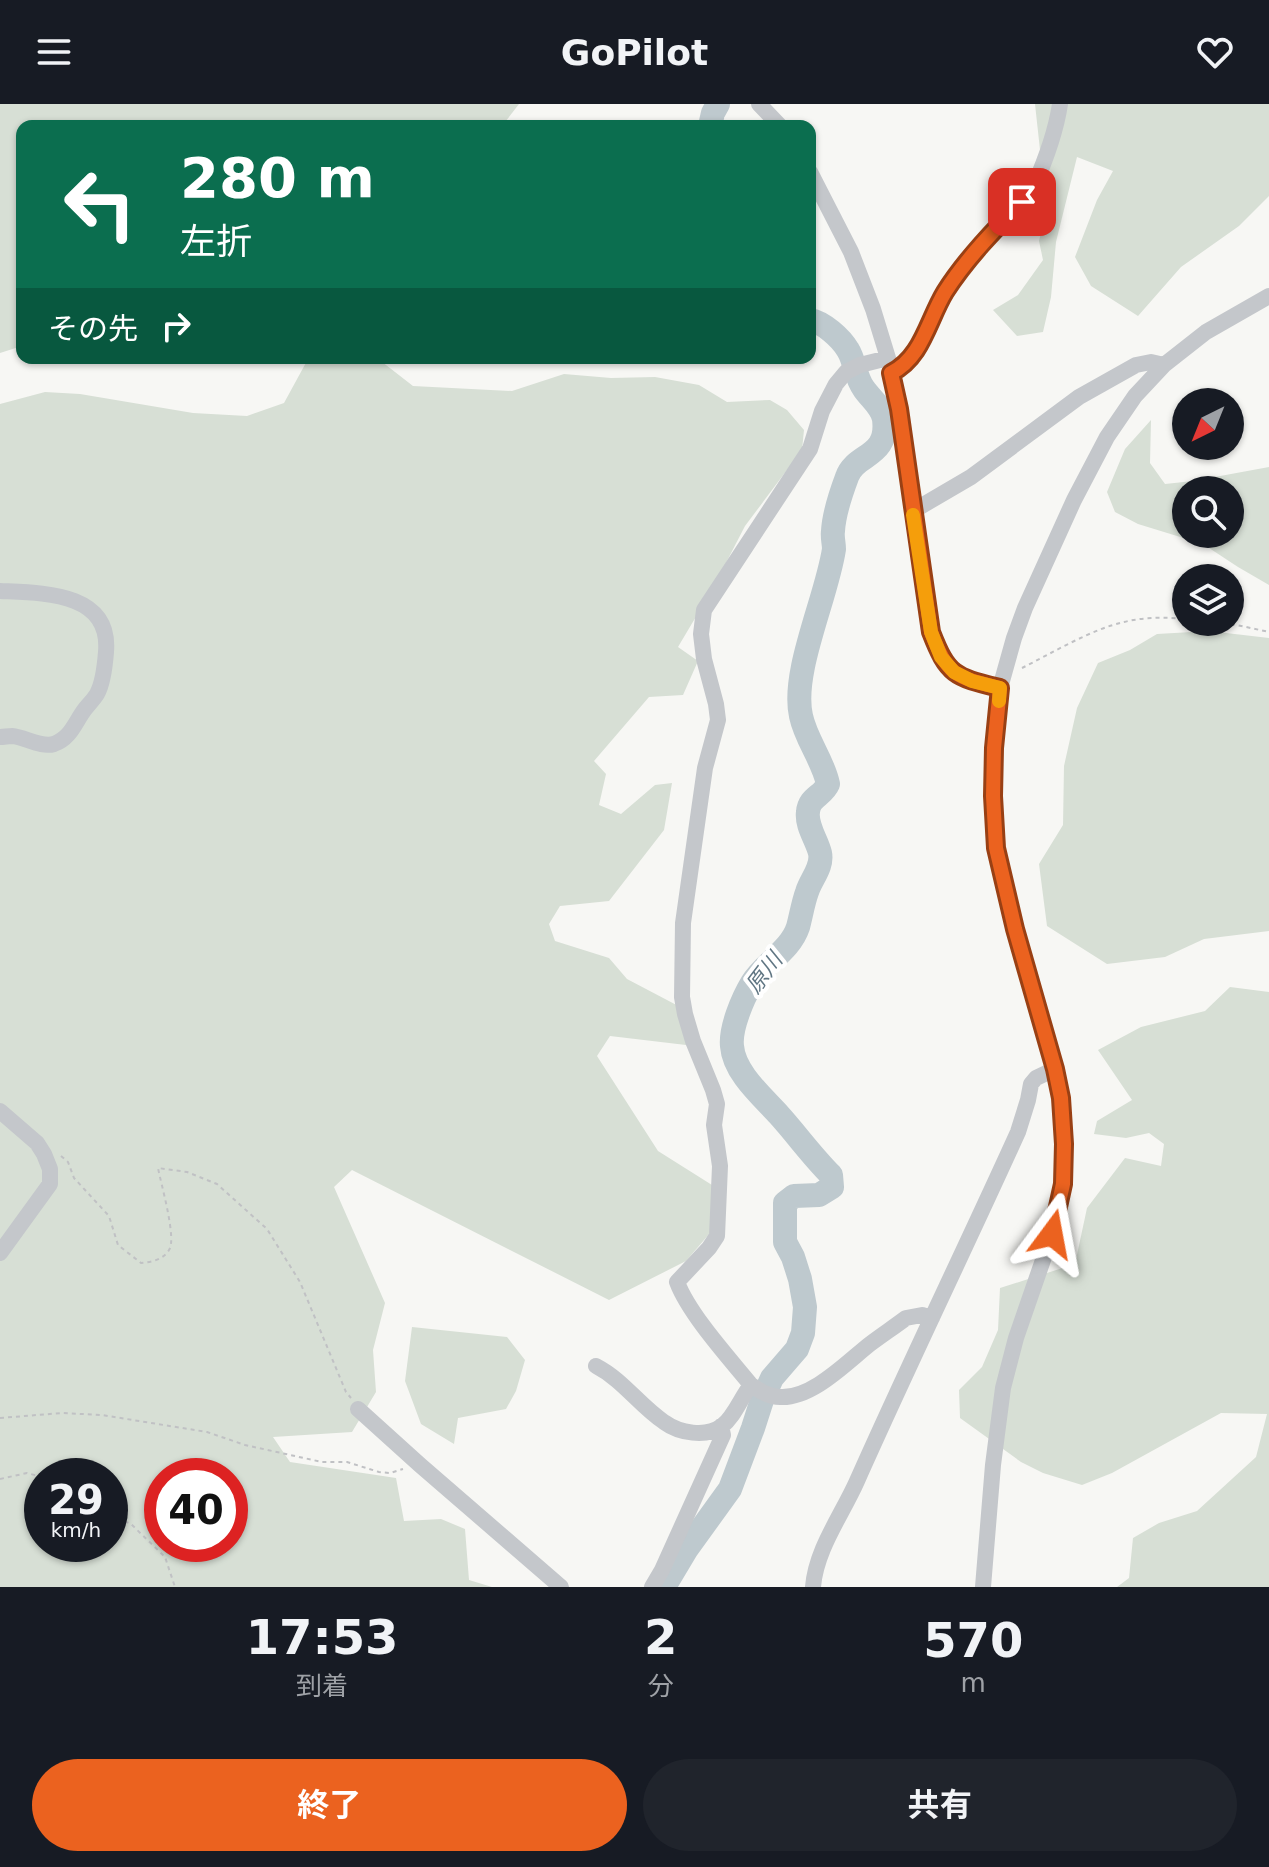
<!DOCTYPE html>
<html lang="ja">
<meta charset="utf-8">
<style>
body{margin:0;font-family:"DejaVu Sans","Noto Sans JP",sans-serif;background:#20242c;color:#f1f3f6;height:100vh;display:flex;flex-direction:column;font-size:30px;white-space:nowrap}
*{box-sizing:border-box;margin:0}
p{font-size:26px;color:#9ea1a6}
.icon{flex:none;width:44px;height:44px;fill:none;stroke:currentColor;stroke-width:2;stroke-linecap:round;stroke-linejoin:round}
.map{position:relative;height:1483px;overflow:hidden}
.drawer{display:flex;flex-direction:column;background:#171b24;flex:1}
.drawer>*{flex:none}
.hud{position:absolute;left:16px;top:16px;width:800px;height:244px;border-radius:16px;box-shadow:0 2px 6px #0004;background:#0b6e4f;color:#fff;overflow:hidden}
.needle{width:52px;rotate:223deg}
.buttons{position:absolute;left:1172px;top:284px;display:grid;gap:16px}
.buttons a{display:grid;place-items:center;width:72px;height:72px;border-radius:50%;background:#171b24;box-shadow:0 2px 6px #0004;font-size:40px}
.speed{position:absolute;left:24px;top:1354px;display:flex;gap:16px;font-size:40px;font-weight:700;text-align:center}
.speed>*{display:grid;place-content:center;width:104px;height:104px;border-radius:50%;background:#171b24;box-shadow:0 2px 6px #0004;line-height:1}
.speed small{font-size:20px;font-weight:400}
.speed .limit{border:12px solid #d22;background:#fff;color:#111}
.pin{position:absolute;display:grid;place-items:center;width:68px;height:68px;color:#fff;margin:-34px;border-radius:16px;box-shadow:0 4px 12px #0006}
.me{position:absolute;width:88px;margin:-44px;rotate:13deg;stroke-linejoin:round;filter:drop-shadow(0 0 6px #0008)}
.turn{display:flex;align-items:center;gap:28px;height:168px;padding:0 32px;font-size:36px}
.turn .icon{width:104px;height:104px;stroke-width:2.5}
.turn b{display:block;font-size:56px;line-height:68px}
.then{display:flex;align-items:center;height:76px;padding:0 32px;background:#0003;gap:16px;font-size:30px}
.eta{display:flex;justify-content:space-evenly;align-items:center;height:136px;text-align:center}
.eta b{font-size:48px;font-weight:700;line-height:56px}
.cta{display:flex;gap:16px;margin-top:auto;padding:16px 32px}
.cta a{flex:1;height:92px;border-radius:48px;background:#eb621f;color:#fff;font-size:32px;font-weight:700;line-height:92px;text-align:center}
.cta a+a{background:#20242c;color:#f1f3f6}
header{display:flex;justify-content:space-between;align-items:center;height:104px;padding:0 32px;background:#171b24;font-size:36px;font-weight:700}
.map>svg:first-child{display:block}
.green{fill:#d7dfd5;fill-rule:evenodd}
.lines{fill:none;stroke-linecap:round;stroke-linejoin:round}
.river{stroke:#bec9ce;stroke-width:24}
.path{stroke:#c0c1c4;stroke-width:2;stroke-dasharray:4 4;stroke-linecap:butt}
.minor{stroke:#c4c7cb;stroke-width:16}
.route-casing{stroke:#994014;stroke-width:20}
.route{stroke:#eb621f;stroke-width:14}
.slow{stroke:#f59e0b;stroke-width:14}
.labels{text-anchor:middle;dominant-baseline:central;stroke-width:8;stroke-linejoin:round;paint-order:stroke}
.water-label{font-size:22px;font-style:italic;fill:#607683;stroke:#fff}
</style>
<header><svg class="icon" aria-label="menu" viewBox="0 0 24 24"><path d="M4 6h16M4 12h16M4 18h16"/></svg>GoPilot<svg class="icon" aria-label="heart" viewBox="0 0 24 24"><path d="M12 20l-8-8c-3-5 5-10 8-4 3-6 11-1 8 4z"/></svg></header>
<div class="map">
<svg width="1269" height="1483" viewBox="0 0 1269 1483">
<rect width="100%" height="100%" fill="#f7f7f4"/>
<!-- green -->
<path class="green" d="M 0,0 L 519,0 L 502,22 L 22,22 L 22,242 L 0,249 Z
M 1035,0 L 1269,0 L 1269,92 L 1239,122 L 1181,163 L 1138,212 L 1091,182 L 1075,153 L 1097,96 L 1113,67 L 1077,53 L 1056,138 L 1051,193 L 1043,228 L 1017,232 L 993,206 L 1018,191 L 1043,156 L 1039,137 L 1048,99 L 1039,88 L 1040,46 Z
M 313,254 L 377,254 L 413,282 L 512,287 L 564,270 L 611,274 L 655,273 L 699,281 L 727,298 L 770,296 L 787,306 L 804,326 L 802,346 L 745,422 L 713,484 L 678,543 L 698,557 L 683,591 L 649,593 L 594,657 L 606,670 L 599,701 L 621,710 L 655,681 L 672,679 L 664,726 L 609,797 L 560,802 L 549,820 L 555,837 L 609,854 L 627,875 L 686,906 L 686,941 L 610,932 L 597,952 L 658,1047 L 712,1081 L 710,1129 L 686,1157 L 609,1196 L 352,1066 L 334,1083 L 385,1199 L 373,1246 L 376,1288 L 352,1328 L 273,1333 L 290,1358 L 396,1374 L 404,1417 L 441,1415 L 465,1425 L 469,1476 L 492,1483 L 0,1483 L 0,300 L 45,288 L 80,290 L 193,309 L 247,312 L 284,299 L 308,255 ZM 42,1372 L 110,1372 L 110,1440 L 42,1440 ZM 162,1372 L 230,1372 L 230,1440 L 162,1440 Z
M 1151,316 L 1150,359 L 1165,380 L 1193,377 L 1269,363 L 1269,481 L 1238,463 L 1203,440 L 1138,420 L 1115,408 L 1107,388 L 1125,345 ZM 1230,386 L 1230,430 L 1186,430 L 1186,386 Z
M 1209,527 L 1269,534 L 1269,827 L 1204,835 L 1165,853 L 1107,860 L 1047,822 L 1039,760 L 1063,721 L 1064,662 L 1077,604 L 1098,559 L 1130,546 L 1157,530 Z
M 1230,883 L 1269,888 L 1269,1483 L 1117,1483 L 1129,1474 L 1133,1434 L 1159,1419 L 1197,1407 L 1256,1353 L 1267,1310 L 1221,1309 L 1112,1369 L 1082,1381 L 1043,1369 L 1021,1358 L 960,1314 L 959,1286 L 982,1263 L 998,1226 L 1000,1184 L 1075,1160 L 1087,1104 L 1125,1054 L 1161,1062 L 1164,1040 L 1149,1029 L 1126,1034 L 1094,1030 L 1097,1017 L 1132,996 L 1098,946 L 1141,923 L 1205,907 Z
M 412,1223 L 507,1233 L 525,1256 L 516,1287 L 506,1305 L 458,1314 L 454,1340 L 421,1320 L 405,1277 Z"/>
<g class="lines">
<!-- river -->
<path class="river" d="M 710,22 L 713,9 L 718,0
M 664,1483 L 686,1446 L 730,1385 L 753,1324 L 762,1296 L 772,1274 L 797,1245 L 803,1229 L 805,1203 L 800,1175 L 793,1153 L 785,1138 L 785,1099 L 794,1092 L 819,1091 L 832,1083 L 831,1071 C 812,1052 797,1031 779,1011 C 763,993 734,969 732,942 C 730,924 743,894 752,879 C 764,859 790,847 798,823 C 801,812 803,799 807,788 C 811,775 823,763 820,749 C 817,736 806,722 808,708 C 809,693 823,692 828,680 C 823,656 806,636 801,612 C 791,568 827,493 834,445 C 834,439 832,433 833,427 C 834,409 841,389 847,373 C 855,349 889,354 884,315 C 882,303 871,295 864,285 C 855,273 855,257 848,246 C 841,234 823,218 810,216"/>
<!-- path -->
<path class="path" d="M 1223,518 L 1269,528
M 1022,564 C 1052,549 1092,525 1124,518 C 1144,513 1166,513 1186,515
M 61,1052 L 68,1058 L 74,1074 L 109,1112 L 118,1141 L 141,1159 C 151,1158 163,1156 169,1146 C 177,1135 161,1080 158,1064 L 187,1068 L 217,1080 L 267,1125 L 300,1178 L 346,1288 L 351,1294
M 0,1314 L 62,1309 L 102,1311 L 207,1328 L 245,1341 L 322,1358 L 347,1358 L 379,1368 L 390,1369 L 403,1365
M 0,1375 L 27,1369 L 42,1373
M 110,1411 L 131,1420 L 165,1453 L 175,1483"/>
<!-- minor -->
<path class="minor" d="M 759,0 L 780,22
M 810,68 L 851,148 L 873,205 L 888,254 L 899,305 L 931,528 C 948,571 956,573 1000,584
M 891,269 C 923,253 928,212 948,185 C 964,162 983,140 1002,119 C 1013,107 1027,96 1034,82 C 1045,57 1056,27 1060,0
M 913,407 L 971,373 L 1079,293 L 1136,261 L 1151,258 L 1164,261
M 0,487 C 43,489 111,488 106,548 C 105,561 103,579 97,590 C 94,595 89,600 85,605 C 75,618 71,634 54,640 C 41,644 25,633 12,632 C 8,632 4,633 0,633
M 0,1007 L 37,1039 L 44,1050 L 50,1065 L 50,1080 L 0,1149
M 596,1262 C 623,1276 639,1301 664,1318 C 679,1329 706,1334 722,1322 C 735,1312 741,1293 751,1281 C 729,1254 689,1210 677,1178 L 709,1144 L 717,1132 L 720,1062 L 714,1021 L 717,1000 L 713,986 L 693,937 L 685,910 L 682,893 L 683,819 L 705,664 L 718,616 L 716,600 L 704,555 L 701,530 L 704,506 L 810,345 L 822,307 L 836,280 L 846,268 L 860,261 L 888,254
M 751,1281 C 760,1287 769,1293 780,1293 C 812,1295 847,1258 870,1240 C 882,1231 894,1223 906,1214 L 922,1211 L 932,1214
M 358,1305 L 420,1361 L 561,1483
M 652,1483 L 662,1466 L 723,1331 L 721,1322
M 813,1483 C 816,1445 842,1411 857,1377 C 909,1260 965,1145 1018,1028 L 1028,996 L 1031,980 L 1036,974 L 1055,965
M 983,1483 L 993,1361 L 1003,1284 L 1016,1234 L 1052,1130 L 1063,1080 L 1064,1040 L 1061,994 L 1055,965 L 1015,825 L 996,744 L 993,692 L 994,644 L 1000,584 L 1014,534 L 1025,504 L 1074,396 L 1107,333 L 1135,292 L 1164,261 L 1206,228 L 1269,192"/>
</g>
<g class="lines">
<defs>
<path id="route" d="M 1022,98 C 995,125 966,155 945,188 C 928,216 922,254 891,269 L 899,305 L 931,528 C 948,572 955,573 1000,584 L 994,644 L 993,692 L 996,744 L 1015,825 L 1055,965 L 1061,994 L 1064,1040 L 1063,1080 L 1052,1130"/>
</defs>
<!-- route casing -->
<use href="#route" class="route-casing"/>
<!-- route -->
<use href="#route" class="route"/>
<!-- slow -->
<path class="slow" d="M 913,411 L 931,528 L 941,553 L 954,568 L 972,577 L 1000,584 L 999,597"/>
</g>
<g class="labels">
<!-- water labels -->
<g class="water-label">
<text transform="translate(764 869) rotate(-53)">原川</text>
</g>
</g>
</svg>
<div class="buttons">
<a><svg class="needle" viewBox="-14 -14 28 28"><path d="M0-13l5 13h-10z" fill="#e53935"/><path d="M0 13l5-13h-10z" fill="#9ea1a6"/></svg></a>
<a><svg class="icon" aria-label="search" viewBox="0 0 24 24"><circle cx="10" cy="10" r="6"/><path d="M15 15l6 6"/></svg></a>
<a><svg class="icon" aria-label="layers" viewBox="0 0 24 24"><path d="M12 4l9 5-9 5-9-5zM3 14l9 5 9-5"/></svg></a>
</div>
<div class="speed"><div>29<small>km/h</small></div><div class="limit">40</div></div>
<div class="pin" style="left:1022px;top:98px;background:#d93025"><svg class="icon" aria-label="arrive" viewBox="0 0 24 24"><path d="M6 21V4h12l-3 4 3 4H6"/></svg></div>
<svg class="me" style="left:1052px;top:1130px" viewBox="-20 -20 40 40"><path d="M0-17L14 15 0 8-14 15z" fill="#eb621f" stroke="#fff" stroke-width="4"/></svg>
<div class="hud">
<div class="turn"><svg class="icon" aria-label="left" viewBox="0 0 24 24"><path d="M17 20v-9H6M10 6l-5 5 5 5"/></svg><div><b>280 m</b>左折</div></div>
<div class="then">その先<svg class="icon" aria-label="right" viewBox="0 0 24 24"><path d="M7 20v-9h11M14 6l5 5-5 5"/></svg></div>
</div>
</div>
<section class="drawer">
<div class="eta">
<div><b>17:53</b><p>到着</p></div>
<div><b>2</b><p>分</p></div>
<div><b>570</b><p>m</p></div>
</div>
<div class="cta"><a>終了</a><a>共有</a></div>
</section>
